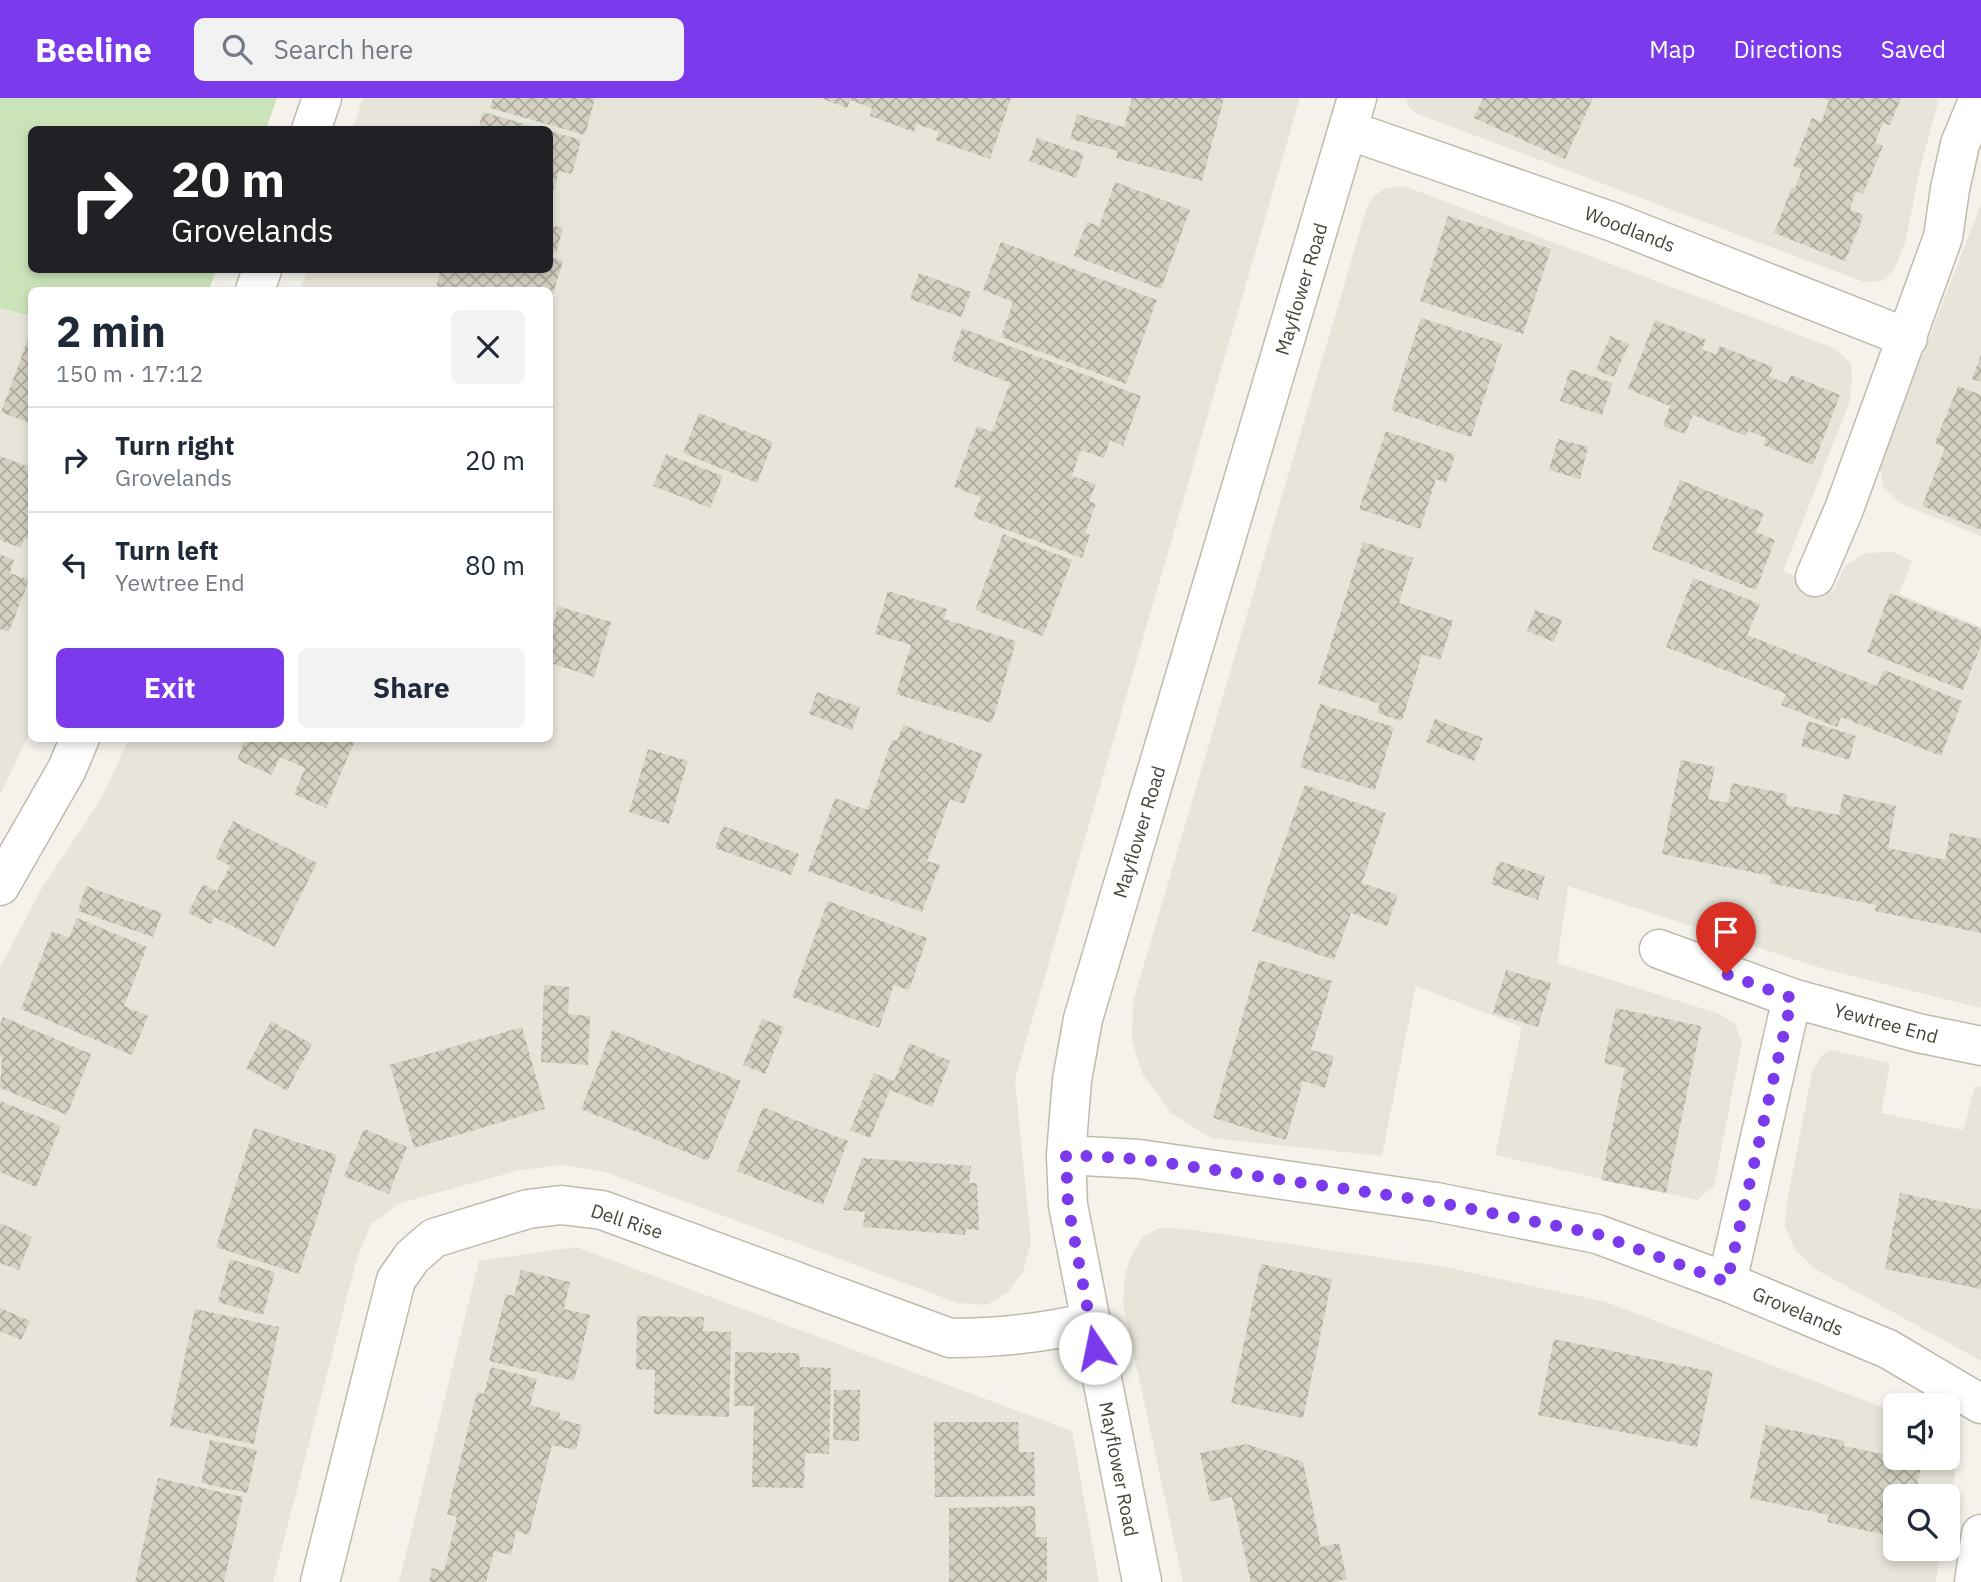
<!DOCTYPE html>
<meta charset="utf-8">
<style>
body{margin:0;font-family:"IBM Plex Sans",sans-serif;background:#f2f2f3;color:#1f2937;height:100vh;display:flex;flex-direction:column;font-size:26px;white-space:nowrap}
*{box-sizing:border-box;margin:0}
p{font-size:23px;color:#747a83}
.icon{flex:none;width:38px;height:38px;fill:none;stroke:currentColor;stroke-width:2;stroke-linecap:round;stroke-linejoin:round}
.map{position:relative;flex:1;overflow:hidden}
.drawer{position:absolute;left:28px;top:189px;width:525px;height:455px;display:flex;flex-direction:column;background:#fff;border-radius:10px;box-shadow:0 4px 10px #0003}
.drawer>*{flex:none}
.hud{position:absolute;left:28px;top:28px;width:525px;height:147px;border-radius:10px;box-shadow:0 4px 10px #0003;background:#202124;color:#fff;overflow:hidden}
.fabs{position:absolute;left:1883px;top:1295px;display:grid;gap:14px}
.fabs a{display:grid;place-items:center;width:77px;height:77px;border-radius:10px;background:#fff;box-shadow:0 4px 10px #0003;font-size:35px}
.pin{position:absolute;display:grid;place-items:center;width:60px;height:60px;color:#fff;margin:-72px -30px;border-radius:50% 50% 50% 0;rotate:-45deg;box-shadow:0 0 7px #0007}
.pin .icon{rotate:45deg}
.me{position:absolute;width:77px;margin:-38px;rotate:349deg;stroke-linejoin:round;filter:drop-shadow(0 0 5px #0008)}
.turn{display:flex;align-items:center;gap:24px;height:147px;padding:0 28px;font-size:32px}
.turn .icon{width:91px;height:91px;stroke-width:2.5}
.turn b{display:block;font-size:49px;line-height:60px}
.round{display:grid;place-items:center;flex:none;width:74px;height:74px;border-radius:10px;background:#f2f2f3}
.headline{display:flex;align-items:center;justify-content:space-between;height:119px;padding:0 28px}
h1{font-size:42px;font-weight:800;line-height:52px}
.primary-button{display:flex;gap:14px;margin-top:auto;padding:14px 28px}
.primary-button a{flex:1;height:80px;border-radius:10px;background:#7c3aed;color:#fff;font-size:28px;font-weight:800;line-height:80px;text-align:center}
.primary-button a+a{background:#f2f2f3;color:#1f2937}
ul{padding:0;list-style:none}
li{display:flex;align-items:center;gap:21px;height:105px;padding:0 28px;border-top:2px solid #e0e1e3}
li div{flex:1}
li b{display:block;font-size:26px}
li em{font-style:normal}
header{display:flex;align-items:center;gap:42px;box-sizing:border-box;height:98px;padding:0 35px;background:#7c3aed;color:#fff}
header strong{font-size:33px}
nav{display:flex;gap:38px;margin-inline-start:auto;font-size:24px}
.search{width:490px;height:63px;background:#f2f2f3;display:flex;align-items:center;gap:18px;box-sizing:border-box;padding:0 24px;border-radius:10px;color:#747a83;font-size:26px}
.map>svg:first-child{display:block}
.residential{fill:#e7e5da}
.green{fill:#cae3b8}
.building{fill:url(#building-cross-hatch)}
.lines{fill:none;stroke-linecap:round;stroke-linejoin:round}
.minor-casing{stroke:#bebbae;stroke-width:41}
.minor{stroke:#fff;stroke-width:38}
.route{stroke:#7c3aed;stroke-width:12;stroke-dasharray:0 21.6}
.labels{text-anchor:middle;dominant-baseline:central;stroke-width:5;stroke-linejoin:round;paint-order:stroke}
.street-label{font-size:19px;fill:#47443a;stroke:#fff}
</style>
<header>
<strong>Beeline</strong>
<div class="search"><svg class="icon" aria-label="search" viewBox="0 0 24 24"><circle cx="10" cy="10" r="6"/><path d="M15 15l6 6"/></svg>Search here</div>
<nav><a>Map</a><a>Directions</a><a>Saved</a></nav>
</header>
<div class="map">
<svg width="1981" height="1484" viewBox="0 0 1981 1484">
<defs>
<pattern id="building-cross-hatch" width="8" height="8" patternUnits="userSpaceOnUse" patternTransform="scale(1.75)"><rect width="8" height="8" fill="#d4d0c2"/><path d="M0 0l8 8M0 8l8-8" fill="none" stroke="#aeaa9f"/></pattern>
</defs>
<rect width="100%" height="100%" fill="#f4f2eb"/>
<!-- residential -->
<path class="residential" d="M 363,0 L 1300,0 L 1015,981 L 1031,1144 L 1023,1174 L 1008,1194 L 987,1207 L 958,1205 L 605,1074 L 564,1067 L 520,1072 L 400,1105 L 371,1126 L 357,1160 L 273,1484 L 0,1484 L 0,869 L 42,790 L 100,703 L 129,641 L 550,640 L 550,192 L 300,192 L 307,172 L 550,172 L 550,32 L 353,31 Z
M 1406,0 L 1937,0 L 1938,4 L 1920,71 L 1906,142 L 1894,172 L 1882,183 L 1864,184 L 1415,15 L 1407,7 Z
M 1404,88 L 1836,251 L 1851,266 L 1852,283 L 1849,306 L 1783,473 L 1833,494 L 1845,468 L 1865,455 L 1894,454 L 1912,463 L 1899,496 L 1981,529 L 1981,910 L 1824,871 L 1568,788 L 1557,865 L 1720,916 L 1735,926 L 1742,945 L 1714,1088 L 1697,1102 L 1495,1057 L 1522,929 L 1416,888 L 1382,1058 L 1211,1040 L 1171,1015 L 1142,975 L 1132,942 L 1133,904 L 1367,109 L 1374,98 L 1386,90 Z
M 1981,106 L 1981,438 L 1901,406 L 1884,389 L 1880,371 L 1885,353 Z
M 0,210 L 32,218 L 31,632 L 0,697 Z
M 1830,952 L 1890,965 L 1881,1015 L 1963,1032 L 1975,988 L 1981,989 L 1981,1263 L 1817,1172 L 1795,1152 L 1785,1128 L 1787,1102 L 1812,975 L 1821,958 Z
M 1158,1130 L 1186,1131 L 1445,1169 L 1606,1204 L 1895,1314 L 1895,1360 L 1948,1360 L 1948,1347 L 1952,1355 L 1955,1377 L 1948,1415 L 1948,1398 L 1895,1398 L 1895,1451 L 1940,1451 L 1936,1484 L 1183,1484 L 1123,1206 L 1125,1176 L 1131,1158 L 1142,1140 Z
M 576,1149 L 1072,1333 L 1099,1484 L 399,1484 L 479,1163 Z"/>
<!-- green -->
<path class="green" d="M 0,0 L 277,0 L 266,31 L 32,32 L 32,172 L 216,172 L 209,192 L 32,192 L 31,218 L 0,210 Z"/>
<!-- building -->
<path class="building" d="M 493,0 L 595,0 L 585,37 L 490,10 Z
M 821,0 L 1011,0 L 990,61 L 936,42 L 939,34 L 917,26 L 914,34 L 870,18 L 872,10 L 850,2 L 847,10 Z
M 1132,0 L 1224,0 L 1202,83 L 1116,60 L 1118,53 L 1070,41 L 1077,16 L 1124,29 Z
M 1483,0 L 1593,0 L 1565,61 L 1474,20 Z
M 1822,0 L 1901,0 L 1890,27 L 1883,25 L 1875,45 L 1883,48 L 1863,96 L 1856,93 L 1850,111 L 1864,117 L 1845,163 L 1774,135 L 1792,89 L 1795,90 L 1802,71 L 1793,68 L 1812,20 L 1821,24 L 1829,3 Z
M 483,14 L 542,31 L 542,32 L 478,32 Z
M 550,33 L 581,42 L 572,76 L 559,73 L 550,104 Z
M 1037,40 L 1084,56 L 1076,80 L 1029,63 Z
M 1115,84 L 1190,112 L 1161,191 L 1074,158 L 1087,124 L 1099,128 Z
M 1448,118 L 1551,151 L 1523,236 L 1420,203 Z
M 550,127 L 563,130 L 556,155 L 550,154 Z
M 1001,144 L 1157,202 L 1126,286 L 1001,239 L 1013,204 L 983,192 Z
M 550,159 L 563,163 L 550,206 L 550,192 L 435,192 L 441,172 L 550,172 Z
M 919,175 L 971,194 L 961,219 L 910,201 Z
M 1421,220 L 1502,246 L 1471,339 L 1391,312 Z
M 1655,222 L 1706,242 L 1702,251 L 1716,257 L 1720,248 L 1773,269 L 1769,278 L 1787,286 L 1791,277 L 1840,297 L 1813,367 L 1763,347 L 1766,340 L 1748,333 L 1746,338 L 1693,317 L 1685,336 L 1663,328 L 1670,308 L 1628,291 Z
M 962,230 L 1141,298 L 1123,348 L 1110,342 L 1104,360 L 1081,352 L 1076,365 L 1072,378 L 1096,386 L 1089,403 L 1096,406 L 1085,435 L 1090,437 L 1082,460 L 973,419 L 981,399 L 954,389 L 977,328 L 992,334 L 1010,285 L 951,262 Z
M 1610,238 L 1629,246 L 1614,279 L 1596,272 Z
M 28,241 L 32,243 L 32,326 L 1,314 Z
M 1981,257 L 1981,284 L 1972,281 Z
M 1570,271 L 1613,285 L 1602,317 L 1560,303 Z
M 1958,288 L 1981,297 L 1981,432 L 1922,408 L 1945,350 L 1935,345 Z
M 699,315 L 773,344 L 757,385 L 683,355 Z
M 1386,333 L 1455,357 L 1446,385 L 1436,381 L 1420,431 L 1359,411 Z
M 1558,341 L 1588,349 L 1580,381 L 1549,372 Z
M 666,356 L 723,378 L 710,410 L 653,388 Z
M 0,358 L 32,370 L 32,443 L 24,440 L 21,450 L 0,442 Z
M 1680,382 L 1764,415 L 1756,434 L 1775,442 L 1756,492 L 1652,451 Z
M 1003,436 L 1072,462 L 1043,538 L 975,512 Z
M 1363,444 L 1413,460 L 1399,505 L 1453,523 L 1440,562 L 1422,556 L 1402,623 L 1377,615 L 1380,606 L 1318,586 Z
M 0,456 L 14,462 L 10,475 L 29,482 L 9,534 L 0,531 Z
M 1693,480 L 1760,506 L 1747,537 L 1877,588 L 1884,572 L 1962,603 L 1941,658 L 1841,619 L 1837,629 L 1781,607 L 1786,596 L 1666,549 Z
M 888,493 L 947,511 L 944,521 L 1016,543 L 992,625 L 896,596 L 911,547 L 875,536 Z
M 1890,495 L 1981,531 L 1981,547 L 1963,592 L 1867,554 Z
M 558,508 L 611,524 L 594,579 L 550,565 L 550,539 Z
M 1535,512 L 1562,522 L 1554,544 L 1527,533 Z
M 817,594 L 860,609 L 852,632 L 809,616 Z
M 1320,606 L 1394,629 L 1375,692 L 1300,669 Z
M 1435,621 L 1483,640 L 1474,663 L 1426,644 Z
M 1808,623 L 1856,638 L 1849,662 L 1801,648 Z
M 903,627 L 982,656 L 964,706 L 950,701 L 927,763 L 940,767 L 922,814 L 808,773 L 835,700 L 867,712 L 892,642 L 897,643 Z
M 246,640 L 356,640 L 326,710 L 294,696 L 305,670 L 280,659 L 272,677 L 237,662 Z
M 648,651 L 688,663 L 669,726 L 629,714 Z
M 1681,662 L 1715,669 L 1708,701 L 1728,705 L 1732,685 L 1787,696 L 1786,707 L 1839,717 L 1843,696 L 1896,708 L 1888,750 L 1945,762 L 1950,735 L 1981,741 L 1981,835 L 1875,813 L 1876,807 L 1770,785 L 1771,778 L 1662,756 Z
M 1305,687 L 1386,715 L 1362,785 L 1398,797 L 1387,828 L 1351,815 L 1334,862 L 1252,833 Z
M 233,723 L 317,765 L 275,849 L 214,819 L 211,826 L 188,815 L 203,786 L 217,793 L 230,768 L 215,760 Z
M 723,728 L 799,756 L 791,777 L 715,750 Z
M 1499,763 L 1545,778 L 1538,802 L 1491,786 Z
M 86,788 L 162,815 L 153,839 L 78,813 Z
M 828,803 L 927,840 L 909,892 L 894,887 L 879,930 L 792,899 Z
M 77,820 L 147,849 L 124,908 L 148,918 L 132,957 L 21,911 L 52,833 L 69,840 Z
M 1259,862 L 1332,883 L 1311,952 L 1334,958 L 1325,990 L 1303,983 L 1286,1042 L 1213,1020 Z
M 1506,872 L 1551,885 L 1538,929 L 1493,915 Z
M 544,887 L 569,889 L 568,916 L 590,918 L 588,967 L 541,964 Z
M 1616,910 L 1701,928 L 1666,1095 L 1601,1082 L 1625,970 L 1604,965 Z
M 3,919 L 91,956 L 67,1017 L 0,990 L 2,959 L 0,958 L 0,927 Z
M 762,921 L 784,929 L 765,976 L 743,967 Z
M 271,923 L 312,946 L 287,993 L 246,970 Z
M 522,929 L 545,1011 L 414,1050 L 390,967 Z
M 612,932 L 741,983 L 708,1063 L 581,1011 Z
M 910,945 L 950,963 L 932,1009 L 890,992 L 870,1040 L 850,1032 L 874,975 L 894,983 Z
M 0,1003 L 61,1028 L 36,1089 L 0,1074 Z
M 763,1009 L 848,1043 L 823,1107 L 737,1073 Z
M 254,1030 L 337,1057 L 299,1176 L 216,1149 Z
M 364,1031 L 407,1049 L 389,1096 L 344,1078 Z
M 862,1060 L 971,1068 L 969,1085 L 977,1085 L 979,1132 L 966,1131 L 965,1137 L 863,1129 L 865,1114 L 843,1112 Z
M 1900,1095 L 1981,1112 L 1981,1191 L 1885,1171 Z
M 0,1125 L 32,1139 L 19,1172 L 0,1165 Z
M 230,1161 L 275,1174 L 263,1217 L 218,1204 Z
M 1261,1166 L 1332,1181 L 1303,1320 L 1231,1305 Z
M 521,1172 L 570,1184 L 564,1211 L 590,1217 L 574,1283 L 489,1263 L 506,1196 L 514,1198 Z
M 0,1210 L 30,1223 L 21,1242 L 0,1233 Z
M 195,1211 L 279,1229 L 254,1346 L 170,1328 Z
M 637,1218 L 704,1219 L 703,1233 L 731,1234 L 729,1319 L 654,1316 L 655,1272 L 636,1271 Z
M 1554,1241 L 1713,1274 L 1697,1349 L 1538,1317 Z
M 735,1254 L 799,1255 L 800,1269 L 831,1270 L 829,1356 L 805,1355 L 804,1390 L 752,1389 L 754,1308 L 734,1308 Z
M 491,1269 L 537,1281 L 530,1307 L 560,1315 L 559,1321 L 582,1327 L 576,1352 L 552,1347 L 529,1437 L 516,1433 L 511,1457 L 494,1453 L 486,1484 L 429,1484 L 432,1470 L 444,1473 L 457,1419 L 447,1416 L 477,1294 L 484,1296 Z
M 834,1292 L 860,1292 L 859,1343 L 833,1342 Z
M 934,1324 L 1018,1324 L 1019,1354 L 1034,1354 L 1035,1398 L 935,1399 Z
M 1766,1327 L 1844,1343 L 1844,1348 L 1922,1364 L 1915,1398 L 1895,1398 L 1895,1439 L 1827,1424 L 1829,1417 L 1750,1400 Z
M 210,1342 L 257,1352 L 247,1395 L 201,1385 Z
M 1246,1346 L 1303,1364 L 1321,1449 L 1339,1445 L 1347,1481 L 1334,1484 L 1251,1484 L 1232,1399 L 1210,1404 L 1200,1355 Z
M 158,1380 L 243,1399 L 224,1484 L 135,1484 Z
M 1035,1408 L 1036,1439 L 1047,1439 L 1047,1484 L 949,1484 L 949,1410 Z"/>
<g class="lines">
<defs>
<path id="minor" d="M 311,32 L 322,0
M 1348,32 L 1613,124 L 1908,240
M 255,192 L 262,172
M 1815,479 L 1844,411 L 1943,139 L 1950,91 L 1960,46 L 1979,0
M 0,788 L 67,671 L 80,640
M 1659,851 L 1792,900 L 1918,935 L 1981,948
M 1066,1057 L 1139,1061 L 1436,1104 L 1597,1136 L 1727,1184 L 1888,1251 L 1981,1306
M 1727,1184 L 1792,900
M 320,1484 L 396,1182 L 412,1159 L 434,1140 L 528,1111 L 561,1107 L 602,1112 L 950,1240 C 997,1240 1044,1235 1090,1224
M 1142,1484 L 1068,1107 L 1066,1057 L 1072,982 L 1083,921 L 1357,0
M 1974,1484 L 1981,1436"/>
</defs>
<!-- minor casing -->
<use href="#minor" class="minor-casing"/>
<!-- minor -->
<use href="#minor" class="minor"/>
</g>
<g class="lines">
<!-- route -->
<path class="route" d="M 1095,1250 L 1068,1107 L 1066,1057 L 1139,1061 L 1436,1104 L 1597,1136 L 1727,1184 L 1792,900 L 1726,876"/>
</g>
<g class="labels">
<!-- street labels -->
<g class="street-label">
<text transform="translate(1630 131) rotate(21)">Woodlands</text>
<text transform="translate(1301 191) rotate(-73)">Mayflower Road</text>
<text transform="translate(1139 734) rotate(-73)">Mayflower Road</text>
<text transform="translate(1886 925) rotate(15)">Yewtree End</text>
<text transform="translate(627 1123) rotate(18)">Dell Rise</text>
<text transform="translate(1798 1213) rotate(23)">Grovelands</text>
<text transform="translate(1119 1371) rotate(79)">Mayflower Road</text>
</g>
</g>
</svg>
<div class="fabs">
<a><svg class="icon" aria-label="sound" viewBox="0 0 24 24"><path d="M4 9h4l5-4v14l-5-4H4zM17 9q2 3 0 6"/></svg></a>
<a><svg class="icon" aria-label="search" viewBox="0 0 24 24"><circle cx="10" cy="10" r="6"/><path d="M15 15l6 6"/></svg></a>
</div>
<div class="pin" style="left:1726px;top:876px;background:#d93025"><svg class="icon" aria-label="arrive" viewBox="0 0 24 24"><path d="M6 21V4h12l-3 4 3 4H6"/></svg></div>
<svg class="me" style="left:1095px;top:1250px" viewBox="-20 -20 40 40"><circle r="19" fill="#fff"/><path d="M0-13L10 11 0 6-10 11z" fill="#7c3aed"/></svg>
<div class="hud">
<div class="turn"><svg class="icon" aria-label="right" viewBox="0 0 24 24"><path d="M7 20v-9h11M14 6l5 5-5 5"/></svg><div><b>20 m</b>Grovelands</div></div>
</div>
<section class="drawer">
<div class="headline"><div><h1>2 min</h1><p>150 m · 17:12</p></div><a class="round"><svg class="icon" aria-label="close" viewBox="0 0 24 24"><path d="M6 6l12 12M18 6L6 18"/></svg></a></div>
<ul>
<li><svg class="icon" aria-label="right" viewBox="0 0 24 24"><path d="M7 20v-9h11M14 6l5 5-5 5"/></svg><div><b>Turn right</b><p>Grovelands</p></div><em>20 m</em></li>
<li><svg class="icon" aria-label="left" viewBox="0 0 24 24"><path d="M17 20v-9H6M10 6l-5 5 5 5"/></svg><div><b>Turn left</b><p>Yewtree End</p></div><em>80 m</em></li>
</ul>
<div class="primary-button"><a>Exit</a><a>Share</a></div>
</section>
</div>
